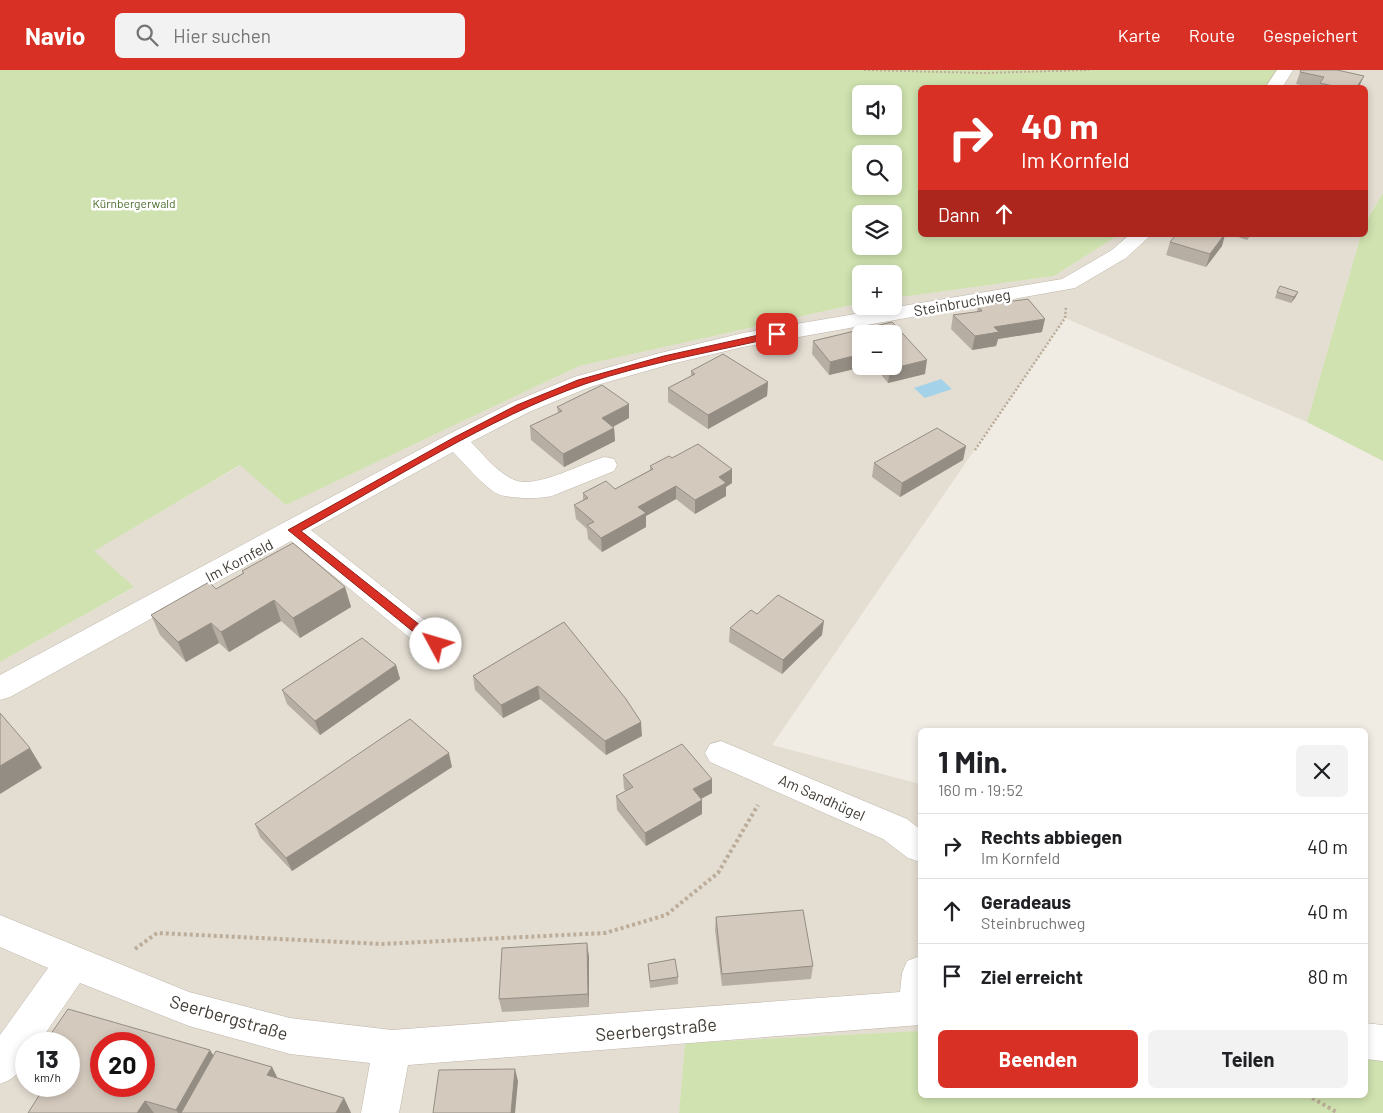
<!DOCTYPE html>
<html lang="de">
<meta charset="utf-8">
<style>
body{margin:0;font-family:Barlow,sans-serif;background:#f2f2f2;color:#202124;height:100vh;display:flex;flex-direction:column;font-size:19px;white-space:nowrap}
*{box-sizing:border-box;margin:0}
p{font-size:16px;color:#757577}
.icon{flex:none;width:28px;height:28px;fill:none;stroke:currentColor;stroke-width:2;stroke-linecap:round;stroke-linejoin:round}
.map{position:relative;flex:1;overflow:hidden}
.sheet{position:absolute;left:918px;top:658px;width:450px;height:370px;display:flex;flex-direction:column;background:#fff;border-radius:8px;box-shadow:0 2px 8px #0003}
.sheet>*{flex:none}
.guide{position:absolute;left:918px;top:15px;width:450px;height:152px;border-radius:8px;box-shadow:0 2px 8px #0003;background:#d93025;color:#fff;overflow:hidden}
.fabs{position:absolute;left:852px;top:15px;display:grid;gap:10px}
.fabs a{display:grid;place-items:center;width:50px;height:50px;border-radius:8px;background:#fff;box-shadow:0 2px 8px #0003;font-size:25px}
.speed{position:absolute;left:15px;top:962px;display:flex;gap:10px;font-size:25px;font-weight:700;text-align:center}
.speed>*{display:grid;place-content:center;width:65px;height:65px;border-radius:50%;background:#fff;box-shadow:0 2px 8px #0003;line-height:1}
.speed small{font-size:12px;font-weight:400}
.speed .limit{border:8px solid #d22;background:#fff;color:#111}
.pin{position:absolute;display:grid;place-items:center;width:42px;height:42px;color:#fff;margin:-21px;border-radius:10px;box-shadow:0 2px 8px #0006}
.me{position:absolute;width:55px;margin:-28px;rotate:309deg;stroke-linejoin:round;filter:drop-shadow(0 0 4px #0008)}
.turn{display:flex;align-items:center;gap:18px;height:105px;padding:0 20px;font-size:22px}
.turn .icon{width:65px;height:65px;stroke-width:2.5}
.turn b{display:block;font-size:35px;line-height:42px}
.then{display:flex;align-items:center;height:48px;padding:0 20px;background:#0003;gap:10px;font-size:19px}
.round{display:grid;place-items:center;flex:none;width:52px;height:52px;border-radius:8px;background:#f2f2f2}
.head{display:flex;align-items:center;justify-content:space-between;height:85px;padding:0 20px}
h1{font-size:30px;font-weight:700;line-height:38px}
.button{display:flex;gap:10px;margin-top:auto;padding:10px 20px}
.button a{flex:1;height:58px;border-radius:8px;background:#d93025;color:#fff;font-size:20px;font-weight:700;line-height:58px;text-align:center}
.button a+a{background:#f2f2f2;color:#202124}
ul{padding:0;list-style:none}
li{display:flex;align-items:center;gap:15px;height:65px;padding:0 20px;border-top:1px solid #e0e0e0}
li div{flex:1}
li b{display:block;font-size:19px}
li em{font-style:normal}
header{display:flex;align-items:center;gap:30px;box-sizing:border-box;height:70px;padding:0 25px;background:#d93025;color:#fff}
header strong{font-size:24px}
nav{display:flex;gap:28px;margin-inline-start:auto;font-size:18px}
.search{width:350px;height:45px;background:#f2f2f2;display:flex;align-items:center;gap:12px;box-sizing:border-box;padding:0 18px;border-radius:8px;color:#757577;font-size:19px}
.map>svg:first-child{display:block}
.residential{fill:#e4ddd2;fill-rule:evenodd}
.green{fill:#cfe2af;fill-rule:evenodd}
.water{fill:#a3d2e9}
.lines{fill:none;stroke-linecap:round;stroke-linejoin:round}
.minor-casing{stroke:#beb5aa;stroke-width:1}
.path-far2{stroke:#bbad99;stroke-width:2;stroke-dasharray:2 2;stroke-linecap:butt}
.path-far1{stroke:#bbad99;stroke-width:2.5;stroke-dasharray:2 2;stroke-linecap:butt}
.path{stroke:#bbad99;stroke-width:4;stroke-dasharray:3 3;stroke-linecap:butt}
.minor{fill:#fff;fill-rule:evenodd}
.wall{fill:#b6ada3}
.shaded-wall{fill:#948d84}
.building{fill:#d4c9bd;stroke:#948d84;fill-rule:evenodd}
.route{fill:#d93025;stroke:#8d1f18}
.labels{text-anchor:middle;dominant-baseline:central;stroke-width:5;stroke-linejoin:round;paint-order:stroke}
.far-park-label{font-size:12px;fill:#4a6e2d;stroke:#fff}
.street-label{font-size:15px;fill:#413b34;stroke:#fff}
.near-street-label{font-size:18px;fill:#413b34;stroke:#fff}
</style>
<header>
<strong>Navio</strong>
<div class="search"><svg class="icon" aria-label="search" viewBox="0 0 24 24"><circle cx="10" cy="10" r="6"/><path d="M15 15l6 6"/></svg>Hier suchen</div>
<nav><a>Karte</a><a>Route</a><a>Gespeichert</a></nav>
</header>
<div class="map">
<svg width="1383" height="1043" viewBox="0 0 1383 1043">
<rect width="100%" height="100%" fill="#f0ebe3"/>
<!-- residential -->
<path class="residential" d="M 1278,0 L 1383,0 L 1383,123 L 1365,152 L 1365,18 L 1269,18 Z
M 1115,165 L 1361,165 L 1307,352 L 1065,248 L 772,675 L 920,714 L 920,961 L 685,973 L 679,1043 L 0,1043 L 0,592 L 133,518 L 93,481 L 241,395 L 286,435 L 579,296 L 861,233 L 861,236 L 894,236 L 894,228 L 1054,206 L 1117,166 ZM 861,264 L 894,264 L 894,296 L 861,296 ZM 26,974 L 69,974 L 69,1016 L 26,1016 ZM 101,974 L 144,974 L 144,1016 L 101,1016 Z"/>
<!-- green -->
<path class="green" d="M 0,0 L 1278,0 L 1269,18 L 920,18 L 920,165 L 1117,166 L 1054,206 L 894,228 L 894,204 L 861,204 L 861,233 L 579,296 L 286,435 L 240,395 L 94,481 L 134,517 L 0,592 ZM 861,24 L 894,24 L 894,56 L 861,56 ZM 861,84 L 894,84 L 894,116 L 861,116 ZM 861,144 L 894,144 L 894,176 L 861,176 Z
M 1383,123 L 1383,391 L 1307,352 L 1361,165 L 1365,165 L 1365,153 Z
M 920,961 L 920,1025 L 1365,1025 L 1365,983 L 1383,986 L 1383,1043 L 679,1043 L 685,973 Z"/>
<!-- water -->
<path class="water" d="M 941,309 L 952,319 L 925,328 L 914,318 Z"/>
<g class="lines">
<defs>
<path id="minor" d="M 1277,0 L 1293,0 L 1282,18 L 1265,18 Z
M 1129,165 L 1151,165 L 1126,188 L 1075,218 L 743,277 L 671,294 L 590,317 L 529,342 L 471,372 C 483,384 496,401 512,409 C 534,421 581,393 605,387 L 614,389 L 617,395 L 614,401 L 552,426 C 540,429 510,429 498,424 C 485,418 464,393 453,382 L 311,460 L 446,567 L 450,574 L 446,581 L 436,585 L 426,581 L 291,471 L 10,627 L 0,630 L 0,605 L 447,365 L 513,332 L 574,307 L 656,284 L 743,263 L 1062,209 L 1112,180 Z
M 721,671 L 907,749 L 920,759 L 920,792 L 908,788 L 883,769 L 710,692 L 705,683 L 710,674 Z
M 0,845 L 189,922 L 290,948 L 392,960 L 900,922 L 902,903 L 907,891 L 920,886 L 920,955 L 408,995 L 399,1043 L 361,1043 L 370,993 L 290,984 L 189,956 L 80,913 L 38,974 L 26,974 C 26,996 21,1006 0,1014 L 0,965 L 48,898 L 0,877 Z
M 1365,953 L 1383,955 L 1383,991 L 1365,989 Z"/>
</defs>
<!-- minor casing -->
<use href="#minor" class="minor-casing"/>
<!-- path-far2 -->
<path class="path-far2" d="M 864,0 L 983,3 L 1089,0"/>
<!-- path-far1 -->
<path class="path-far1" d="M 975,380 L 1065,248 L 1066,237"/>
<!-- path -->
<path class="path" d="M 135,879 L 157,863 L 382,874 L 605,863 L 666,845 L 718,803 L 758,735
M 1307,1025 L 1338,1043"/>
<!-- minor -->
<use href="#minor" class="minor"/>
</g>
<!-- wall -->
<path class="wall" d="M 1301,0 L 1359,18 L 1313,18 L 1296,14 L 1300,2 Z
M 1232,165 L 1251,165 L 1247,170 Z
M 1170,172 L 1222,176 L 1206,197 L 1166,185 Z
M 1277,222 L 1298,222 L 1295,228 L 1291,233 L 1275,228 Z
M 978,236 L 1042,262 L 998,269 L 996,276 L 972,280 L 951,259 L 953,245 L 977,242 Z
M 892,252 L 925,304 L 888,313 L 874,296 L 894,296 L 861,264 L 861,296 L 867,296 L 829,305 L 812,284 L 813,271 Z
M 691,301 L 768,312 L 767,326 L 708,359 L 668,332 L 668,318 L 691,306 Z
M 557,337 L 629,348 L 613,357 L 614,358 L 615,371 L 564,397 L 531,370 L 530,356 L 558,343 Z
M 966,376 L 963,390 L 900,427 L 872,407 L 874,393 Z
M 672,388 L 732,399 L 732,413 L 726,417 L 726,426 L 695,444 L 676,429 L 646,446 L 646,457 L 602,482 L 588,469 L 587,459 L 576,449 L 574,435 L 583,430 L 583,423 L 615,419 L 650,400 L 650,396 Z
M 242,501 L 345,517 L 351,537 L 300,568 L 281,551 L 229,582 L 219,573 L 186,592 L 160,565 L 151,545 L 216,519 L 243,504 Z
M 757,544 L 822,565 L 782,604 L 729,572 L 730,558 Z
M 564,552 L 642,666 L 606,685 L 540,629 L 503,648 L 475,620 L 473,606 Z
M 396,595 L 400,609 L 320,665 L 287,634 L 282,620 Z
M 452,697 L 292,801 L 260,767 L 255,754 Z
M 623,705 L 712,723 L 701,729 L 702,744 L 646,776 L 617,740 L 616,726 L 626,721 L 624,719 Z
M 716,847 L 813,896 L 811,909 L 722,916 L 715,860 Z
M 589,886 L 589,937 L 502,942 L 499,929 Z
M 648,894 L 678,907 L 678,914 L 650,918 Z
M 214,986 L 272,997 L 277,1008 L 344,1028 L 351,1043 L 28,1043 Z"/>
<!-- shaded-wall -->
<path class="shaded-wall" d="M 1364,6 L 1359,17 L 1356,18 Z
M 1224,165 L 1225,165 L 1222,176 L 1206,197 L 1210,184 Z
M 1298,222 L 1295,228 L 1291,233 L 1294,227 Z
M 1045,249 L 1042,262 L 998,269 L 996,276 L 972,280 L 975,266 L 994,257 Z
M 861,284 L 861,296 L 867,296 L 829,305 L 830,292 Z
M 927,290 L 925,304 L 888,313 L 890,299 Z
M 768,312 L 767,326 L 708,359 L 708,345 Z
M 629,334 L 629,348 L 603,362 L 602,348 Z
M 614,358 L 615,371 L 564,397 L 563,384 Z
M 966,376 L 963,390 L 900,427 L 902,413 Z
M 732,399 L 732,413 L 726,417 L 726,426 L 695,444 L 695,430 L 719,407 Z
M 676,416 L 676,429 L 646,446 L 646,457 L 602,482 L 601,468 L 638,437 Z
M 345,517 L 351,537 L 300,568 L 293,548 Z
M 274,530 L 281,551 L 229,582 L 221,562 Z
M 824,551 L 822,565 L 782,604 L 783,590 Z
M 211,553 L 219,573 L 186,592 L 178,572 Z
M 396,595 L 400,609 L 320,665 L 315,651 Z
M 538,616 L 540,629 L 503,648 L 501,635 Z
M 641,652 L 642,666 L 606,685 L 605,671 Z
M 30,678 L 42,698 L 0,724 L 0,696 Z
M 449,683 L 452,697 L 292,801 L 286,788 Z
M 712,709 L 712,723 L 693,733 L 693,719 Z
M 702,730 L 702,744 L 646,776 L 645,763 Z
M 587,873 L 589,886 L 589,937 L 588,924 Z
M 210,980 L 221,997 L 195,1043 L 178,1043 L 176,1040 Z
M 272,997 L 281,1015 L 267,1005 Z
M 515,999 L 518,1011 L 515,1043 L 511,1043 Z
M 344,1028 L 351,1043 L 336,1043 Z
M 145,1031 L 154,1043 L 137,1043 Z"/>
<!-- building -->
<path class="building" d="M 1301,0 L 1337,0 L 1364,6 L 1356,18 L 1342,18 L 1320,13 L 1324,7 L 1300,2 Z
M 1176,165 L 1224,165 L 1210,184 L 1170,172 Z
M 1280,216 L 1298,222 L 1294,227 L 1277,222 Z
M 1028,229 L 1045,249 L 994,257 L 999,262 L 975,266 L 953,245 L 982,241 L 978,236 Z
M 892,252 L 927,290 L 890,299 L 887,296 L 894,296 L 894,264 L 861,264 L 861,284 L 830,292 L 813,271 Z
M 723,284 L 768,312 L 708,345 L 668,318 L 695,304 L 691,301 Z
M 602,315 L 629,334 L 602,348 L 614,358 L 563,384 L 530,356 L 562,341 L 557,337 Z
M 937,358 L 966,376 L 902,413 L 874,393 Z
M 698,374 L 732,399 L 719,407 L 726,413 L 695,430 L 676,416 L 638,437 L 646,443 L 601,468 L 587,455 L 594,452 L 574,435 L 588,428 L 583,423 L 606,411 L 615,419 L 653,399 L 650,396 L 669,386 L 672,388 Z
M 293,473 L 345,517 L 293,548 L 274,530 L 221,562 L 211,553 L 178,572 L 151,545 L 209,512 L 216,519 L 244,503 L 242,501 Z
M 778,525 L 824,551 L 783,590 L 730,558 L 751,540 L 757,544 Z
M 564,552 L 626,629 L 641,652 L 605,671 L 538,616 L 501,635 L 473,606 Z
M 362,568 L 396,595 L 315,651 L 282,620 Z
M 0,643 L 30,678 L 0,696 Z
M 410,649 L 449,683 L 286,788 L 255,754 Z
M 682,674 L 712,709 L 693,719 L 702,730 L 645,763 L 616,726 L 633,717 L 623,705 Z
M 803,840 L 813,896 L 722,904 L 716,847 Z
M 587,873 L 588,924 L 499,929 L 502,878 Z
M 675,889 L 678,907 L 650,911 L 648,894 Z
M 68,939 L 210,980 L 176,1040 L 145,1031 L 137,1043 L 28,1043 L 45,1016 L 69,1016 L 69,974 L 44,974 ZM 101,974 L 144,974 L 144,1016 L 101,1016 Z
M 216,981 L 272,997 L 267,1005 L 344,1028 L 336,1043 L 181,1043 Z
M 515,999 L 511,1043 L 433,1043 L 439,1000 Z"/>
<!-- route -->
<path class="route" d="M 777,261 L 780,262 L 780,266 C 715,282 648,292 585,314 C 488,348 391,411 301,461 L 440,571 L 442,574 L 440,577 L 432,577 L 288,460 L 453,368 L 517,335 L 578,310 L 664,286 Z"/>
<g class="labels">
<!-- far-park labels -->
<g class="far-park-label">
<text x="134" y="133">Kürnbergerwald</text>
</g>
<!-- street labels -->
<g class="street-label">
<text transform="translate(962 232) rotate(-10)">Steinbruchweg</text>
<text transform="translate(239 490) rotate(-28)">Im Kornfeld</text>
<text transform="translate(822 727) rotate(24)">Am Sandhügel</text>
</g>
<!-- near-street labels -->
<g class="near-street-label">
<text transform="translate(229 947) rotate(16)">Seerbergstraße</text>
<text transform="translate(656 959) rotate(-5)">Seerbergstraße</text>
</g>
</g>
</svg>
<div class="fabs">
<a><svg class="icon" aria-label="sound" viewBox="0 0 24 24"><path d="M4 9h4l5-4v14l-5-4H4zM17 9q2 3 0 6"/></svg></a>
<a><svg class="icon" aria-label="search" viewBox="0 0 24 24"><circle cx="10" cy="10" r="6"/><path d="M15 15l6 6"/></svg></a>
<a><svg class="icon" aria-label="layers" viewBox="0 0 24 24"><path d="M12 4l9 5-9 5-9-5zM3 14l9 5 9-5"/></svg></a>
<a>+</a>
<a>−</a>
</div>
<div class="speed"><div>13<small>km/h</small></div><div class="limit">20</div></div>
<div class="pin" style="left:777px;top:264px;background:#d93025"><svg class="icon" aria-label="arrive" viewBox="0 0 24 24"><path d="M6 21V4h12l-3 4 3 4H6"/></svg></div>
<svg class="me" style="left:436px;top:574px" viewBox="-20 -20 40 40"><circle r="19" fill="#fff"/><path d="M0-13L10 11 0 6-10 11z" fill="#d93025"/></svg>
<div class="guide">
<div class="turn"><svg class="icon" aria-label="right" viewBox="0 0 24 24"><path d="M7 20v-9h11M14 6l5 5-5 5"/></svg><div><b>40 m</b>Im Kornfeld</div></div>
<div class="then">Dann<svg class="icon" aria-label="ahead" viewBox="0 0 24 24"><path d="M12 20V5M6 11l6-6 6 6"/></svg></div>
</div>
<section class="sheet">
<div class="head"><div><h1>1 Min.</h1><p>160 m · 19:52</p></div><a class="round"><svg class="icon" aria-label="close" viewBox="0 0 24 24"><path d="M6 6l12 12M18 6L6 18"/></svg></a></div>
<ul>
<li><svg class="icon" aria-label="right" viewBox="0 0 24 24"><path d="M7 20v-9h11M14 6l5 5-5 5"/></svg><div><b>Rechts abbiegen</b><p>Im Kornfeld</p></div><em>40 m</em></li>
<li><svg class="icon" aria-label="ahead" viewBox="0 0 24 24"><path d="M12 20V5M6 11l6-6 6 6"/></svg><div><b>Geradeaus</b><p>Steinbruchweg</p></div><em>40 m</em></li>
<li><svg class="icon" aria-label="arrive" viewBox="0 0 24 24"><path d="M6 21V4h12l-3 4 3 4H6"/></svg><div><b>Ziel erreicht</b></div><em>80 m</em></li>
</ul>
<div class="button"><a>Beenden</a><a>Teilen</a></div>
</section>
</div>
